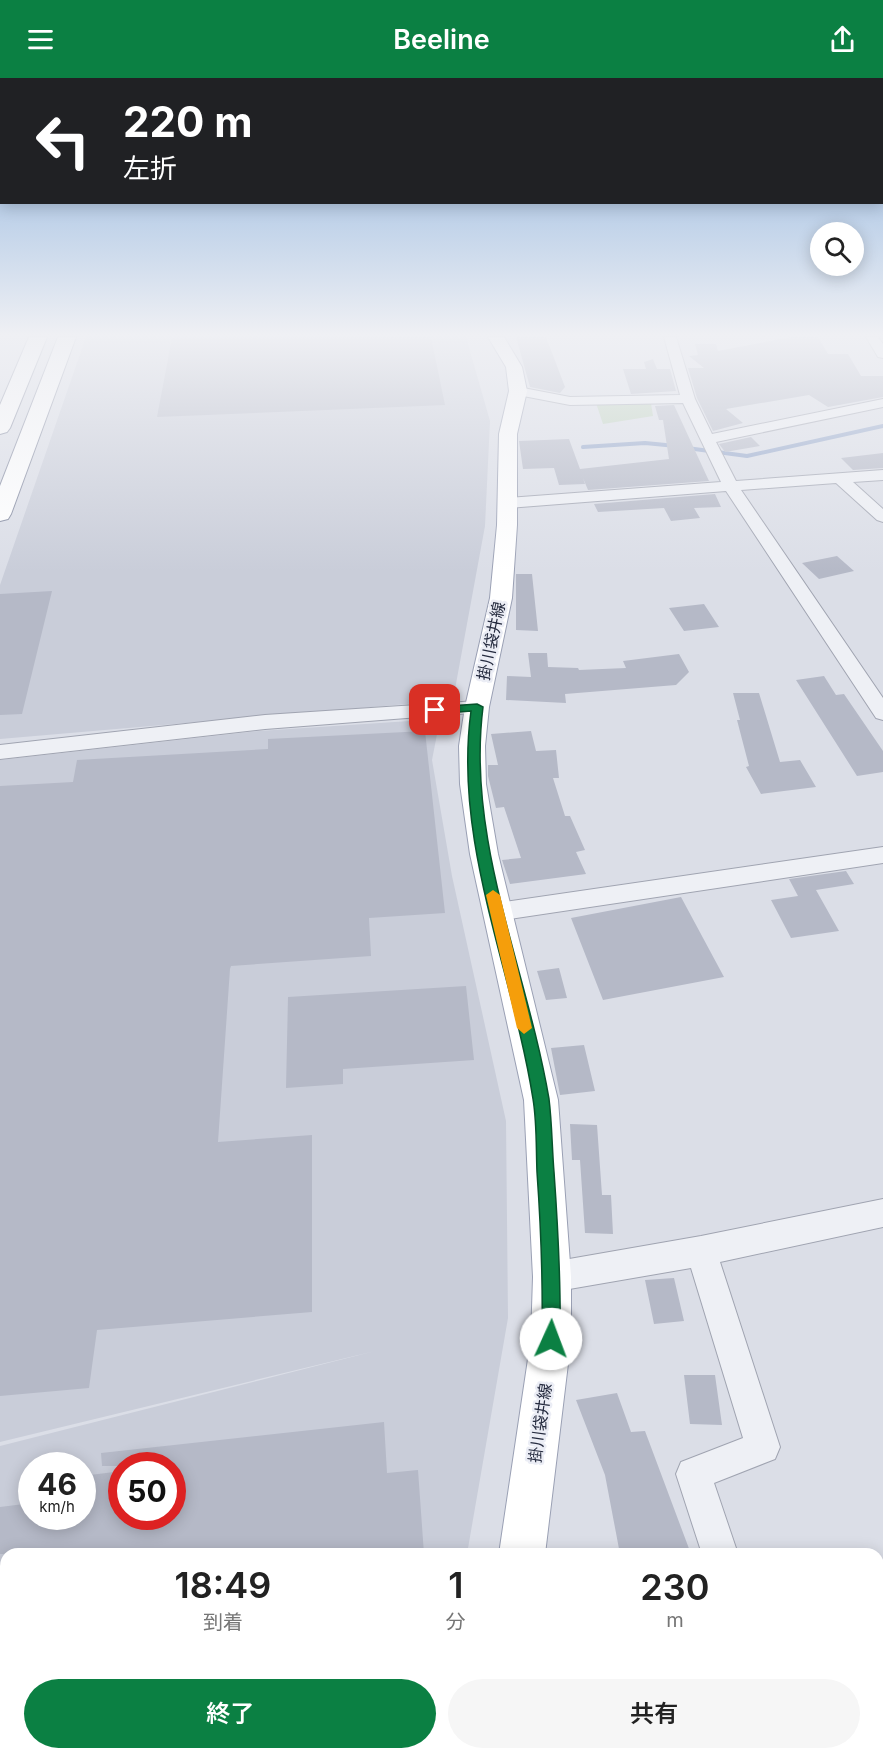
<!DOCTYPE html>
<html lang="ja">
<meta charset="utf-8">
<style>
body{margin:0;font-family:Inter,"Noto Sans JP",sans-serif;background:#f6f6f6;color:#222;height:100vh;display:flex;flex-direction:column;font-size:22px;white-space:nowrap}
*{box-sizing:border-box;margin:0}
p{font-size:20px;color:#767676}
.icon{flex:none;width:33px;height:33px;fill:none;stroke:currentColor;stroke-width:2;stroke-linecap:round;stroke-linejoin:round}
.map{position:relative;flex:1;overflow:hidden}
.panel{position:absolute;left:0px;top:1470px;width:884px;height:212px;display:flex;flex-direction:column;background:#fff;border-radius:18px 18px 0 0;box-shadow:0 3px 15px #0003}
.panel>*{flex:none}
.banner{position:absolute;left:0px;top:0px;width:884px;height:126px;box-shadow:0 3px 15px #0003;background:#202124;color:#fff;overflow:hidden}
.tools{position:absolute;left:810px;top:144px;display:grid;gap:12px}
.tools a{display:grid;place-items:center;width:54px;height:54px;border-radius:50%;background:#fff;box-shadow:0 3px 15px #0003;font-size:30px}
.speed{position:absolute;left:18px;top:1374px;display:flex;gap:12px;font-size:30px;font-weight:700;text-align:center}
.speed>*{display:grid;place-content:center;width:78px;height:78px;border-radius:50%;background:#fff;box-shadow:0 3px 15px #0003;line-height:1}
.speed small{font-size:15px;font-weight:400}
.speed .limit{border:9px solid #d22;background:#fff;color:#111}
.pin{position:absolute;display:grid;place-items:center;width:51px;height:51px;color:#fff;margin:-26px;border-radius:12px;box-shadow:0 3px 9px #0006}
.me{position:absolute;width:66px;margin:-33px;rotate:2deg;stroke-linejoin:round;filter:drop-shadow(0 0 4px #0008)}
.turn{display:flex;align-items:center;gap:21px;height:126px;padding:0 24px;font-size:27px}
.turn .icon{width:78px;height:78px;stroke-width:2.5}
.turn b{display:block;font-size:42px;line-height:51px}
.eta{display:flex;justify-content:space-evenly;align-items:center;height:102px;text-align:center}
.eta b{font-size:36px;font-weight:600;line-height:42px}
.primary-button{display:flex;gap:12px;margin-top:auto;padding:12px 24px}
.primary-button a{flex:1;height:69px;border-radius:36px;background:#0b8043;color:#fff;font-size:24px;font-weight:600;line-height:69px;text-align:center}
.primary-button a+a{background:#f6f6f6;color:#222}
header{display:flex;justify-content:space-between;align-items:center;height:78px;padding:0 24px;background:#0b8043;color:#fff;font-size:27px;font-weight:600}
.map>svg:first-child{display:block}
.built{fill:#c9cdd9;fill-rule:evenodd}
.green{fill:#bed2bc}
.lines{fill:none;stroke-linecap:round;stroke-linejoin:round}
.stream{stroke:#93a6ca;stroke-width:4}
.building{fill:#b5b9c7}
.minor-casing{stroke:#a0a4b1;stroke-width:2}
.major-casing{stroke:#9aa0b4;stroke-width:2}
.highway-casing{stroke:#82899f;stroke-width:2}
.minor{fill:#eef0f5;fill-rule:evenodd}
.major{fill:#fff;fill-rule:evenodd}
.highway{fill:#fff;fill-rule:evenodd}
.route{fill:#0b8043;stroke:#07532c;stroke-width:1.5}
.slow{fill:#f59e0b}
.labels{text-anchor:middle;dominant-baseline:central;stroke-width:5;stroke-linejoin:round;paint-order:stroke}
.street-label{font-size:16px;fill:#242a3e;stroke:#ebedf5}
</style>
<header><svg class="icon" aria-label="menu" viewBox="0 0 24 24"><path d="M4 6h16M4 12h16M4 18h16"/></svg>Beeline<svg class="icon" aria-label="share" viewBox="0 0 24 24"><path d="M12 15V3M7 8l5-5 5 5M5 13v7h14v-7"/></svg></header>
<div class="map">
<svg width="883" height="1681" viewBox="0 0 883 1681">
<rect width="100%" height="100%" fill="#dbdee7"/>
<!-- built -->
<path class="built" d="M 86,259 L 466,259 L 490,343 L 485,448 L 453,622 L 0,661 L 0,507 Z
M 440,641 L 432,682 L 452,798 L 506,1043 L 508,1240 L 467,1476 L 6,1476 L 6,1676 L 432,1676 L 432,1681 L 0,1681 L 0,1368 L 375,1273 L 0,1364 L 0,682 L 259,653 ZM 32,1388 L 82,1388 L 82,1438 L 32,1438 ZM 122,1388 L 172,1388 L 172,1438 L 122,1438 Z"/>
<!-- green -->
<path class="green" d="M 596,325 L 651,325 L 653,338 L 603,346 Z"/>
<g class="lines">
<!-- stream -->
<path class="stream" d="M 583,369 L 645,365 L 676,368
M 687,370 L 747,378 L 883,348"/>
</g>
<!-- building -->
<path class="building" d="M 431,259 L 445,327 L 157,339 L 172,260 Z
M 516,259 L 546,259 L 565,309 L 560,315 L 530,309 Z
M 791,259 L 818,259 L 828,276 L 848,276 L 861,298 L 883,298 L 883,319 L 828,329 L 809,317 L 726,331 L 743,345 L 713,353 L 697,320 L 688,290 L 704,290 L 689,278 L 698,277 L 695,266 L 716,266 L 718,273 Z
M 653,281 L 657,291 L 670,291 L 676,313 L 631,316 L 623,291 L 646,291 L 644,284 Z
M 674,327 L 709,403 L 588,412 L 583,400 L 585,406 L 559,407 L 554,390 L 523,391 L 519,363 L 569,361 L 580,391 L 669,381 L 663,342 L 659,342 L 655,328 Z
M 751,359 L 760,368 L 725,374 L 719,366 Z
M 883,375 L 883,390 L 853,392 L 841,380 Z
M 715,416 L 721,429 L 694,430 L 700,440 L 671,443 L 664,430 L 598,434 L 594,426 Z
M 837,478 L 854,493 L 819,501 L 802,485 Z
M 516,496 L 532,496 L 538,553 L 516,552 Z
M 52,513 L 22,636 L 0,637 L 0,516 Z
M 704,526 L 719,549 L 684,553 L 669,530 Z
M 528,575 L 547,575 L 548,589 L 578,590 L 579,592 L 626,590 L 623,583 L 679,576 L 689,594 L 676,607 L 565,616 L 566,625 L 506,622 L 507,598 L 531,599 Z
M 824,598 L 836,617 L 844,616 L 883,673 L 883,694 L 857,698 L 796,602 Z
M 733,615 L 759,615 L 780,684 L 800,682 L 816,709 L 761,716 L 746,689 L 749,688 L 737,642 L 740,642 Z
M 425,653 L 445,835 L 369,840 L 371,878 L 231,888 L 230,891 L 218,1064 L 312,1057 L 312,1234 L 97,1252 L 89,1310 L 0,1318 L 0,708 L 73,704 L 77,682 L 268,671 L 268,661 Z
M 531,653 L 536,673 L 556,672 L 559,700 L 553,700 L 565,738 L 570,738 L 585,772 L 576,774 L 586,796 L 510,806 L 502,782 L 521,780 L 504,729 L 496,730 L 488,698 L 488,687 L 498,687 L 491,656 Z
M 846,793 L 854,806 L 816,812 L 839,853 L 791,860 L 771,822 L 798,818 L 789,801 Z
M 681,819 L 724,899 L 603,922 L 571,840 Z
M 559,890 L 567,920 L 546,922 L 537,893 Z
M 466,908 L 474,982 L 343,991 L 343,1006 L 286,1010 L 288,919 Z
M 584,967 L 595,1013 L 560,1017 L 551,970 Z
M 570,1046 L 597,1047 L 602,1117 L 611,1117 L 613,1156 L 585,1155 L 580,1082 L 572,1082 Z
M 674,1200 L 684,1243 L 654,1246 L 645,1202 Z
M 684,1297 L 715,1297 L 722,1347 L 690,1346 Z
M 617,1315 L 631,1354 L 645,1353 L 691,1476 L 620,1476 L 605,1397 L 576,1322 Z
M 384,1344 L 387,1395 L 418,1392 L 424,1476 L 0,1476 L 0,1429 L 32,1425 L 32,1438 L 82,1438 L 82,1398 L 122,1393 L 122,1438 L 172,1438 L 172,1388 L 102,1388 L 101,1375 Z"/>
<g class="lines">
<defs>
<path id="minor" d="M 664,259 L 676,259 L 695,321 L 712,356 L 883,321 L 883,329 L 716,364 L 736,403 L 883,392 L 883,402 L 853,404 L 883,431 L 883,444 L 877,442 L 836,405 L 741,412 L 883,620 L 883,642 L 876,640 L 726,413 L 508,430 L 500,425 L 508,420 L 721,404 L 683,325 L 570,327 L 518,317 L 511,313 L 518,309 L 570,319 L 680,317 Z
M 866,259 L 878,259 L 883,266 L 883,280 L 878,279 Z
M 477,623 L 484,624 L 487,629 L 484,634 L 265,651 L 0,681 L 0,667 L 265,637 Z
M 883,769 L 883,785 L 497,843 L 489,841 L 485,834 L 489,827 L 497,825 Z
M 883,1121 L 883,1149 L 720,1184 L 780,1369 L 775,1381 L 714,1405 L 738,1476 L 702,1476 L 676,1396 L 681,1384 L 743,1360 L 691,1190 L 552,1214 L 541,1210 L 537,1199 L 541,1188 L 552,1184 L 701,1158 Z
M 730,1676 L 770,1676 L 771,1681 L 731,1681 Z"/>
<path id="major" d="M 488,259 L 504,259 L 522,289 L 527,313 L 517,356 L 517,447 L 512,520 L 489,629 L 485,668 L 486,706 L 498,776 L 558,1022 L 571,1199 L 571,1261 L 545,1476 L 499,1476 L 531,1261 L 533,1199 L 524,1022 L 470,776 L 460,706 L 459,668 L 465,629 L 490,520 L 497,447 L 499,356 L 509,313 L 506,289 Z
M 470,1676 L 520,1676 L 519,1681 L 469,1681 Z"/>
<path id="highway" d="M 29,259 L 47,259 L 10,350 L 7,354 L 0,356 L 0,327 Z
M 58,259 L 76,259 L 11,436 L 8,441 L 0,443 L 0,408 Z"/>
</defs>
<!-- minor casing -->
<use href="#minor" class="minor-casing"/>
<!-- major casing -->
<use href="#major" class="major-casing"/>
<!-- highway casing -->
<use href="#highway" class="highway-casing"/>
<!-- minor -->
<use href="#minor" class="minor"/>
<!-- major -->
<use href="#major" class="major"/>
<!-- highway -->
<use href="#highway" class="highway"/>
</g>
<!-- sky -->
<linearGradient id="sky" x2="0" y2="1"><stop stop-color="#86aedc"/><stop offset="0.52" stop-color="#eff0f4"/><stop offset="1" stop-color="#eff0f4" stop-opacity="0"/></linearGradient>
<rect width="883" height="494" fill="url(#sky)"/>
<!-- route -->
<path class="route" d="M 477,626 L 483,629 C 466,763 527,891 549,1021 C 552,1045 552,1070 554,1094 C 558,1150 561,1205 560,1261 L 557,1268 L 551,1270 L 544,1268 L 542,1261 C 543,1205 541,1150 537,1094 C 536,1070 537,1045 533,1021 C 513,893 453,765 471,633 L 435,636 L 429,632 L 435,629 Z"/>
<!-- slow -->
<path class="slow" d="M 493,812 L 500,817 L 532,950 L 524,956 L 517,950 L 486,817 Z"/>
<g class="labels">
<!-- street labels -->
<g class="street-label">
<text transform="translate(491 563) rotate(-78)">掛川袋井線</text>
<text transform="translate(540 1345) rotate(-82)">掛川袋井線</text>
</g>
</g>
</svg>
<div class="tools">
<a><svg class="icon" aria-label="search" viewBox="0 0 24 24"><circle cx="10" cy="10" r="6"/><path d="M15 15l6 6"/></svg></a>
</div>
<div class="speed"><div>46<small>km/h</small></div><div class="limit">50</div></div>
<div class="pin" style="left:435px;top:632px;background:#d93025"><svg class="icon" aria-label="arrive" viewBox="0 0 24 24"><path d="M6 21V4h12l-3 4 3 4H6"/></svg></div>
<svg class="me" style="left:551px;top:1261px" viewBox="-20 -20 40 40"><circle r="19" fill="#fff"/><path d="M0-13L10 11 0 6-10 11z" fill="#0b8043"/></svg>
<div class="banner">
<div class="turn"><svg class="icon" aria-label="left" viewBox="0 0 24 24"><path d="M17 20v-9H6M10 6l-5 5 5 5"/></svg><div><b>220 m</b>左折</div></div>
</div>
<section class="panel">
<div class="eta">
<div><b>18:49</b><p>到着</p></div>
<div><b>1</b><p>分</p></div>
<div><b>230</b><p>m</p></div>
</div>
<div class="primary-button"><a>終了</a><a>共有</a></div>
</section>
</div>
